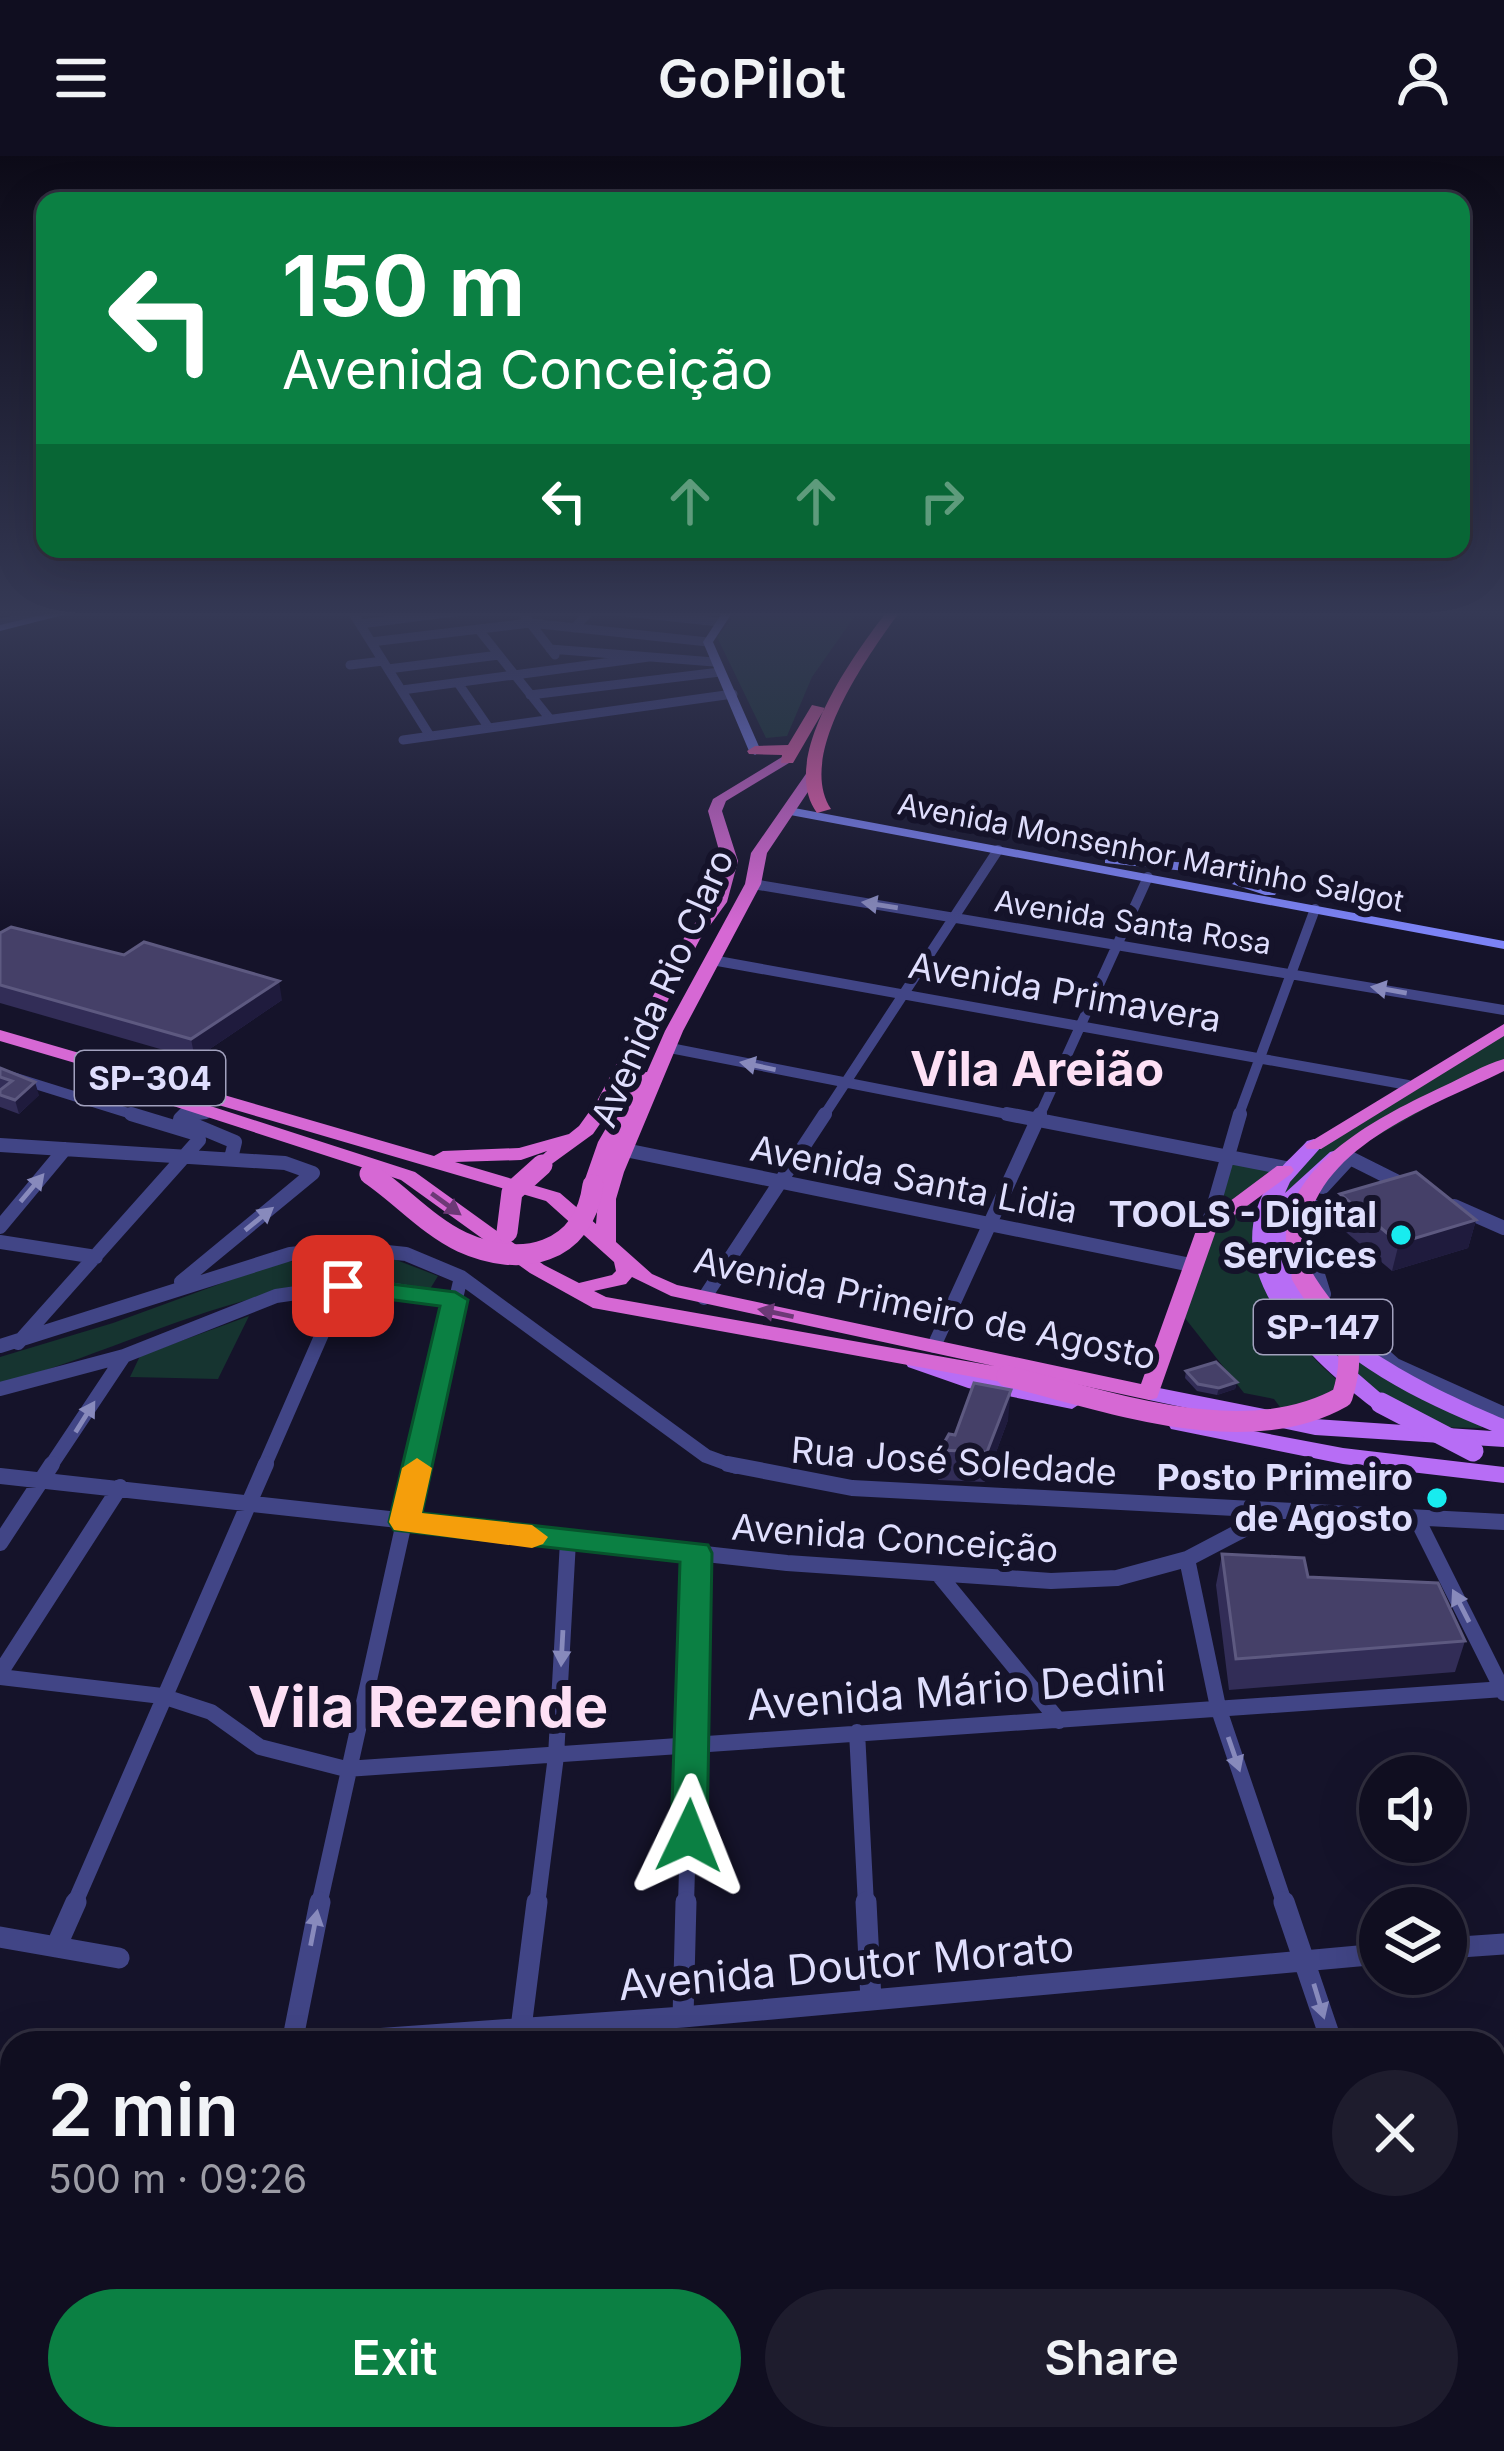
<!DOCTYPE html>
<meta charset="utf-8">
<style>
body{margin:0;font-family:Inter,sans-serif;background:#1e1c2d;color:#f1f3f6;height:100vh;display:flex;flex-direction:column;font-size:45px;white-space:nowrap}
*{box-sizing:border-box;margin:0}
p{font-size:39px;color:#9c9ca5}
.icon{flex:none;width:66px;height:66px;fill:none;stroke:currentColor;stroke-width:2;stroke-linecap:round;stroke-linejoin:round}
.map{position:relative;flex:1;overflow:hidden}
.side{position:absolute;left:0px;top:1875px;width:1506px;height:420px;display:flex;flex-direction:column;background:#100e20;border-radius:36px 36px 0 0;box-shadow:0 12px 48px #0002,0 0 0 3px #302e3e}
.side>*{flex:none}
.banner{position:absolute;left:36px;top:36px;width:1434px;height:366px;border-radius:24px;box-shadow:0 12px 48px #0002,0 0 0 3px #302e3e;background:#0b8043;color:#fff;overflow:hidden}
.buttons{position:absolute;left:1359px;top:1599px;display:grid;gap:24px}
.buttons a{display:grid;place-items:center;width:108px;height:108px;border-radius:50%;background:#100e20;box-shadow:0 12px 48px #0002,0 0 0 3px #302e3e;font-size:60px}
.pin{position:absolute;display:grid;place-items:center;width:102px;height:102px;color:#fff;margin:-51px;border-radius:24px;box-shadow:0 6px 18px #0006}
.me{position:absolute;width:132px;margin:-66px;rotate:2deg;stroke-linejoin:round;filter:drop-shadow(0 0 9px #0008)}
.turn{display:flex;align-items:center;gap:42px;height:252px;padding:0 48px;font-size:54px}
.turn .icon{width:156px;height:156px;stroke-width:2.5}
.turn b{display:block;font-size:84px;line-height:102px}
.lanes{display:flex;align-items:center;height:114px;padding:0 48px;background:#0003;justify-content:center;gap:60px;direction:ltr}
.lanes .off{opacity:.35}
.round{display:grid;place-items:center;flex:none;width:126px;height:126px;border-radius:63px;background:#1e1c2d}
.head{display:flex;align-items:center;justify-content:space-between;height:204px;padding:0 48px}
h1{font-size:72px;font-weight:600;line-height:90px}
.button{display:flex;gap:24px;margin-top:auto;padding:24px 48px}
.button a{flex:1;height:138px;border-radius:72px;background:#0b8043;color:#fff;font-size:48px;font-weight:600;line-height:138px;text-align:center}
.button a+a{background:#1e1c2d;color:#f1f3f6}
header{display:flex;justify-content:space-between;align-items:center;height:156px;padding:0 48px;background:#100e20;font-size:54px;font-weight:600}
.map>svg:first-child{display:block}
.green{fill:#163430}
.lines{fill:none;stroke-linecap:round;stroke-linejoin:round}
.minor-far4{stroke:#414586;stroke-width:9}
.minor-far3{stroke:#414586;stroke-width:10}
.minor-far2{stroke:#414586;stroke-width:14}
.minor-far1{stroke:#414586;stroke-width:16}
.minor{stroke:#414586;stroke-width:21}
.secondary{fill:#7c83f6;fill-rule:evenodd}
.primary{fill:#b76df5;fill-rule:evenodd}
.trunk{fill:#d668d4;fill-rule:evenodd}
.motorway{fill:#f462b4;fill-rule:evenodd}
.primary-bridge{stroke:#b76df5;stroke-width:21}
.trunk-bridge{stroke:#d668d4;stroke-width:21}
.wall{fill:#322d57}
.shaded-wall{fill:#1f1b3d}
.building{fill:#454068;stroke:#5d5980;stroke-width:3}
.oneway{fill:#888abc}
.oneway2{fill:#6c3976}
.route{fill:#0b8043;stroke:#07532c;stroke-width:3}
.slow{fill:#f59e0b}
.poi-dot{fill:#18ecef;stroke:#15132a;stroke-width:4.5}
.labels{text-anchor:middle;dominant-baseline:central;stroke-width:12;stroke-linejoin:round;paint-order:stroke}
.far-street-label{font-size:30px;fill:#dfdefd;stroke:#15132a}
.shield{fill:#15132a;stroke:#a2a1be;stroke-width:3}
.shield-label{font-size:33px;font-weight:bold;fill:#dfdefd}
.street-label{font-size:36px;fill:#dfdefd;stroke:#15132a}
.poi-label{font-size:36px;font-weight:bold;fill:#dfdefd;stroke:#15132a;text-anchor:end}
.near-street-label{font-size:42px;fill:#dfdefd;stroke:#15132a}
.district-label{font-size:48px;font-weight:bold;fill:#fde0f5;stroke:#15132a}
.near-district-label{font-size:57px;font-weight:bold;fill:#fde0f5;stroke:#15132a}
</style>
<header><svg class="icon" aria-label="menu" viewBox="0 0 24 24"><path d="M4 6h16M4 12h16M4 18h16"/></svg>GoPilot<svg class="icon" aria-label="person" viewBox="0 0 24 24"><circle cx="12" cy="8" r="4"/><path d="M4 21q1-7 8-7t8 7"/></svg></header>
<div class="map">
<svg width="1504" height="2295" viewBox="0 0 1504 2295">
<rect width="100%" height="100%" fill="#15132a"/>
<!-- green -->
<path class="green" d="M 739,454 L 859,454 L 812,521 L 787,580 L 766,582 L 717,481 Z
M 1504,873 L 1504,908 L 1310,1018 L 1315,1163 L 1488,1266 L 1481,1272 L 1423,1271 L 1381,1247 L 1294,1166 L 1263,1082 L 1284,1014 Z
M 1225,997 L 1275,1012 L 1245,1039 C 1257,1058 1250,1072 1256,1093 C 1270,1148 1301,1197 1346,1231 L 1289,1263 L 1274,1243 L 1244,1237 L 1177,1152 Z
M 386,1100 L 438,1120 L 427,1138 C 404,1134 378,1125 354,1126 C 231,1131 118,1196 0,1228 L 0,1201 L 113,1167 L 280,1106 Z
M 249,1160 L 218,1223 L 130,1221 L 140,1200 Z"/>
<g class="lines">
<!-- minor-far4 -->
<path class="minor-far4" d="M 351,454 L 430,580
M 520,454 L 555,499
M 607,454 L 719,466
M 0,467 L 57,454
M 360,468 L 470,454
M 574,472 L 591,454
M 479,474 L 550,563
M 371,486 L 530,467 L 708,486
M 550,493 L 714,506
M 350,509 L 383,505
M 388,513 L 499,499
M 458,527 L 489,572
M 402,534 L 649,501
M 530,539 L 720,516
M 403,584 L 733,538"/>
<!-- minor-far3 -->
<path class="minor-far3" d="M 753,728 L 1504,854
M 712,804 L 1408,929
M 670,892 L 1022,961
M 0,917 L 141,961
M 182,961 L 206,958
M 823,961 L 998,694
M 1039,961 L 1148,721
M 1238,961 L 1315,753"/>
<!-- minor-far2 -->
<path class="minor-far2" d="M 185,958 L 180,963 L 235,986 L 231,1002
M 1007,958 L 1286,1012
M 0,989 L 285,1007 L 313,1017 L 181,1126
M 625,994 L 1191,1109
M 1350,1002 L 1406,1030
M 1323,1031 L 1347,1005
M 1313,1050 L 1306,1080 L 1324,1138
M 1454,1050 L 1504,1072
M 1208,1069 L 1240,958
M 0,1071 L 65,993
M 0,1086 L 96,1101
M 704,1142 L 825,958
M 1341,1161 L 1395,1209 L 1504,1258
M 18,1187 L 199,984 L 197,978 L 131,958
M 0,1190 L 290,1098 L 349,1092 L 406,1098 L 461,1121 L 706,1300 L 736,1311
M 934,1190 L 1040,958
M 0,1233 L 124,1200 L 276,1140 L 358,1128 L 455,1144
M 50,1311 L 124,1200
M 264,1311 L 343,1130
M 417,1311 L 461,1121"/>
<!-- minor-far1 -->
<path class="minor-far1" d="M 728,1308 L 852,1332 L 1504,1366
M 0,1320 L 787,1407 L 1051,1425 L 1117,1422 L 1187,1403 L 1271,1359
M 1417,1363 L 1504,1537
M 0,1387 L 52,1308
M 1187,1403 L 1218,1551 L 1285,1749
M 939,1419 L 1059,1565
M 0,1517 L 120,1331
M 0,1521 L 162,1540 L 211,1556 L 260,1591 L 346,1613 L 1504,1533
M 857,1576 L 866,1749
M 74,1749 L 266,1308
M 319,1749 L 417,1308
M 537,1749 L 556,1600 L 568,1385
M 686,1749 L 696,1397"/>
<!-- minor -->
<path class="minor" d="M 866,1746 L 871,1844
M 1284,1746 L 1332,1887
M 0,1781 L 119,1802
M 56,1791 L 76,1746
M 1446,1792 L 1504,1788
M 683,1861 L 686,1746
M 521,1872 L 537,1746
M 292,1887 L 320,1746
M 318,1887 L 683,1861 L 1380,1798
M 0,2083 L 12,2083
M 1494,2112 L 1504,2111
M 0,2250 L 12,2254
M 109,2283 L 149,2295
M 733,2283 L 734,2295
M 1083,2283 L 1086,2295
M 1323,2283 L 1327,2295
M 1467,2283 L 1472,2295
M 197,2295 L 200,2283
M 1347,2295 L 1364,2283"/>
<!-- secondary -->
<path class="secondary" d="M 63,454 L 83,454 L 0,475 L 0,469 Z
M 724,454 L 734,454 L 713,486 L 761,595 L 755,599 L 749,595 L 703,486 Z
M 789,651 L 1504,785 L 1504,793 L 785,658 L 785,652 Z
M 1110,700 L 1198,708 L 1277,736 L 1275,739 L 1265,739 L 1196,716 L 1105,707 L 1105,701 Z"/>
<!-- primary -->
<path class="primary" d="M 1314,983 L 1323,989 L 1290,1026 L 1285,1037 L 1330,996 L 1337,994 L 1347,1000 C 1333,1015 1310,1028 1299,1045 C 1236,1145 1436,1235 1504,1263 L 1504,1291 L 1315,1279 L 1149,1244 L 1138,1237 L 1149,1230 L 1315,1263 L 1492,1275 C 1416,1244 1341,1207 1290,1142 L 1325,1189 L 1392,1247 L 1389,1252 L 1373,1252 C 1306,1202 1207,1108 1275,1019 C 1284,1007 1297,996 1307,985 Z
M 916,1199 L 973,1219 L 1080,1241 L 1083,1246 L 1072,1253 L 968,1232 L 908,1211 L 905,1206 L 908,1201 Z
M 1179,1261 L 1343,1292 L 1504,1311 L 1504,1327 L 1343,1308 L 1171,1273 L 1168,1268 L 1171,1263 Z"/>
<!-- trunk -->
<path class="trunk" d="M 782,601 L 794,604 L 726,645 L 722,655 L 738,705 L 727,746 L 700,783 L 615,946 L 593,978 L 542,1015 L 532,1009 L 547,995 L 521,1004 L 455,1006 L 560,1037 L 596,1068 L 599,1033 L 586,1033 L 583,1029 L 598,986 L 638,917 L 647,916 L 665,875 L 745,728 L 751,697 L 808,615 L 818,615 L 820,618 L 767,697 L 761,728 L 683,875 L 624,1016 L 616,1043 L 616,1086 L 652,1118 L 677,1129 L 1141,1228 L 1198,1069 L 1277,1010 L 1291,1010 L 1294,1014 L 1291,1018 L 1217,1072 L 1157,1242 L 1149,1244 L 1015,1215 L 1018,1220 L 1015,1225 L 1007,1227 L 593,1152 L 530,1117 L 401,1024 L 158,945 L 155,941 L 164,936 L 170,937 L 415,1016 L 544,1109 L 579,1127 L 612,1119 L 616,1115 L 614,1106 L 546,1045 L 0,885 L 0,874 L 434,1000 L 443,995 L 519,992 L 569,978 L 579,970 L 597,945 L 684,782 L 711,746 L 722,705 L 708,655 L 713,643 ZM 632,1121 L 671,1140 L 994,1210 L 606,1141 L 594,1135 L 626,1128 Z
M 1504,868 L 1504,880 L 1321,993 L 1307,993 L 1305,989 Z
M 1504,903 L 1504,915 C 1436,949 1319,988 1307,1074 C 1305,1088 1310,1105 1312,1120 L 1302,1126 L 1295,1124 C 1252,1024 1371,964 1444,930 C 1464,921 1483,909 1504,903 Z"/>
<!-- motorway -->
<path class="motorway" d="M 888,454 L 901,454 C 870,497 795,599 831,653 L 817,657 C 777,603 855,497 888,454 Z
M 812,549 L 825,552 L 793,607 L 781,607 L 782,599 L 749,598 L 747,595 L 755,590 L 788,589 Z"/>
<!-- primary-bridge -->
<path class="primary-bridge" d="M 1381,1247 L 1473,1295"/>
<!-- trunk-bridge -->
<path class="trunk-bridge" d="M 370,1018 C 401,1039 428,1070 462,1086 C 521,1113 584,1098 593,1029
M 507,1076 L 512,1036 L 542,1009
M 1007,1220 C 1109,1245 1245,1296 1342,1241 C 1363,1174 1332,1173 1302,1120"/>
</g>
<!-- wall -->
<path class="wall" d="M 0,777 L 124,799 L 282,844 L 195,903 L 0,847 Z
M 0,912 L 39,939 L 19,958 L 0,951 Z
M 1340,1038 L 1476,1064 L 1468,1092 L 1392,1115 L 1334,1066 Z
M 1186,1215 L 1237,1226 L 1235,1233 L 1217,1239 L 1197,1235 L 1185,1222 Z
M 1008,1264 L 985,1326 L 938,1324 L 940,1294 L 955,1279 Z
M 1222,1398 L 1308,1421 L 1465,1485 L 1455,1516 L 1229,1534 L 1216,1429 Z"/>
<!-- shaded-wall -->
<path class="shaded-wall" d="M 279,825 L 282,844 L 195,903 L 191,883 Z
M 35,926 L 39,939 L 19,958 L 15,944 Z
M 1476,1064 L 1468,1092 L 1392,1115 L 1399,1087 Z
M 1237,1226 L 1235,1233 L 1217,1239 L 1219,1232 Z
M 1011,1234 L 1008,1264 L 985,1326 L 987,1296 Z"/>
<!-- building -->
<path class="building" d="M 11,771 L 124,799 L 144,786 L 279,825 L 191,883 L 0,829 L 0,777 Z
M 0,912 L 35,926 L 15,944 L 0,939 L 0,934 L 12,925 L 0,921 Z
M 1416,1016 L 1476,1064 L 1399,1087 L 1340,1038 Z
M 1216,1206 L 1237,1226 L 1219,1232 L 1198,1228 L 1186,1215 Z
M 974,1227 L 1011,1234 L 987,1296 L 940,1294 L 949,1278 L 955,1279 Z
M 1222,1398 L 1304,1402 L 1308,1421 L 1438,1427 L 1465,1485 L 1236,1503 Z"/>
<!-- one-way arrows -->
<defs><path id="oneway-solid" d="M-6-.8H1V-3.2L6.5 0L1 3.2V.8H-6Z" transform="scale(3)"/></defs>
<g class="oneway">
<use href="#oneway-solid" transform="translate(880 749) rotate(-171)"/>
<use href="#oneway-solid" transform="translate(1389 834) rotate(-170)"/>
<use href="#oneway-solid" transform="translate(758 910) rotate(-168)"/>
<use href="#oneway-solid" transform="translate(32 1032) rotate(-50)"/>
<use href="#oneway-solid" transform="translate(259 1063) rotate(-39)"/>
<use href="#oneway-solid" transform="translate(85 1261) rotate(-58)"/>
<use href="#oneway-solid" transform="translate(1461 1450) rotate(-117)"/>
<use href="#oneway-solid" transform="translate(562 1492) rotate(93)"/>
<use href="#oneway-solid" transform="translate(1234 1598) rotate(71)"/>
<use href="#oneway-solid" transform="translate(314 1772) rotate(-79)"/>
<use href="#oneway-solid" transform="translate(1319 1845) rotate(73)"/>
</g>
<g class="oneway2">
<use href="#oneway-solid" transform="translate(446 1048) rotate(36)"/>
<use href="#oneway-solid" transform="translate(776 1157) rotate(-168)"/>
</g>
<!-- sky -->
<linearGradient id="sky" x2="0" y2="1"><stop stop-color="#0c0a17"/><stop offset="0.59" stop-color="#353955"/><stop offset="1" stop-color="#353955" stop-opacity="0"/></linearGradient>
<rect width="1504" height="776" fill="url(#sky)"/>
<!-- route -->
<path class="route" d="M 343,1122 L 455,1136 L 468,1144 L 422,1357 L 708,1389 L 712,1397 L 707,1680 L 702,1691 L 689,1695 L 676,1691 L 671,1680 L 680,1406 L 394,1374 L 389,1366 L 440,1150 L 334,1136 L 330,1130 Z"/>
<!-- slow -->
<path class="slow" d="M 417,1302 L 432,1312 L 422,1357 L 532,1369 L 548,1381 L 543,1388 L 532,1392 L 394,1374 L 389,1366 L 402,1312 Z"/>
<!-- markers -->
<g class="poi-dot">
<circle cx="1401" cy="1079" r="12"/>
<circle cx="1437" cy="1342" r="12"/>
</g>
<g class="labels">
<!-- far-street labels -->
<g class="far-street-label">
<text transform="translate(1151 696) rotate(11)">Avenida Monsenhor Martinho Salgot</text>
<text transform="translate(1133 766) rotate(9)">Avenida Santa Rosa</text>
</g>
<!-- shield labels -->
<g class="shield">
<rect x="75" y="895" width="150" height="54" rx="9"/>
<rect x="1254" y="1144" width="138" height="54" rx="9"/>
</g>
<g class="shield-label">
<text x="150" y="922">SP-304</text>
<text x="1323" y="1171">SP-147</text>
</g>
<!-- street labels -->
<g class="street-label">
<text transform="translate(662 832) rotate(-66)">Avenida Rio Claro</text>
<text transform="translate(1065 836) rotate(10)">Avenida Primavera</text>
<text transform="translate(914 1023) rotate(11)">Avenida Santa Lidia</text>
<text transform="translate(925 1152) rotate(12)">Avenida Primeiro de Agosto</text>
<text transform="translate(954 1305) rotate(4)">Rua José Soledade</text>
<text transform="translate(895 1382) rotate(4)">Avenida Conceição</text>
</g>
<!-- poi labels -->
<g class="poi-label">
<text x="1377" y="1058">TOOLS - Digital<tspan x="1377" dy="41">Services</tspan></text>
<text x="1413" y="1321">Posto Primeiro<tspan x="1413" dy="41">de Agosto</tspan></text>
</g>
<!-- near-street labels -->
<g class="near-street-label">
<text transform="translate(956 1534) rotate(-4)">Avenida Mário Dedini</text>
<text transform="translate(846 1809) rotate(-5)">Avenida Doutor Morato</text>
</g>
<!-- district labels -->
<g class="district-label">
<text x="1037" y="912">Vila Areião</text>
</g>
<!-- near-district labels -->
<g class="near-district-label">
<text x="428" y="1550">Vila Rezende</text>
</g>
</g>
</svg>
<div class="buttons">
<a><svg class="icon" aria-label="sound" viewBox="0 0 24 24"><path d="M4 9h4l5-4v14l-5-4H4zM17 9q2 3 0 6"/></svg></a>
<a><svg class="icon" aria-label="layers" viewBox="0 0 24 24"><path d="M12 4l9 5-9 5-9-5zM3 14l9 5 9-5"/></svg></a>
</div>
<div class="pin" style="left:343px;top:1130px;background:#d93025"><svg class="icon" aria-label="arrive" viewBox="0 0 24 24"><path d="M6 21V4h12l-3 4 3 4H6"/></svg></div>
<svg class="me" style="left:689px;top:1680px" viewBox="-20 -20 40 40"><path d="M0-17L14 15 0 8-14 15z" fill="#0b8043" stroke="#fff" stroke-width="4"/></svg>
<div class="banner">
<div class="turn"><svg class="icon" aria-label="left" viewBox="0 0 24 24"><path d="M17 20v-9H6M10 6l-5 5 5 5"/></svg><div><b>150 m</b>Avenida Conceição</div></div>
<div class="lanes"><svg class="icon" aria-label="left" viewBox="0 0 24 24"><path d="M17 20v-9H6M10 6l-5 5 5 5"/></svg><svg class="icon off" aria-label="ahead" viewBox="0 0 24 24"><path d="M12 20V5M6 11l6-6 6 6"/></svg><svg class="icon off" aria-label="ahead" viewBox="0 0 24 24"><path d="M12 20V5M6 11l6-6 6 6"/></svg><svg class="icon off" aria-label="right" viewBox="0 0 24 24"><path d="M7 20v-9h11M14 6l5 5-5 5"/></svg></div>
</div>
<section class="side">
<div class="head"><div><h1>2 min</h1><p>500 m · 09:26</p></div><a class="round"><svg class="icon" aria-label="close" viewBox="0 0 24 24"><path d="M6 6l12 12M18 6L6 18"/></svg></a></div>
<div class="button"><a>Exit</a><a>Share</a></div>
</section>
</div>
